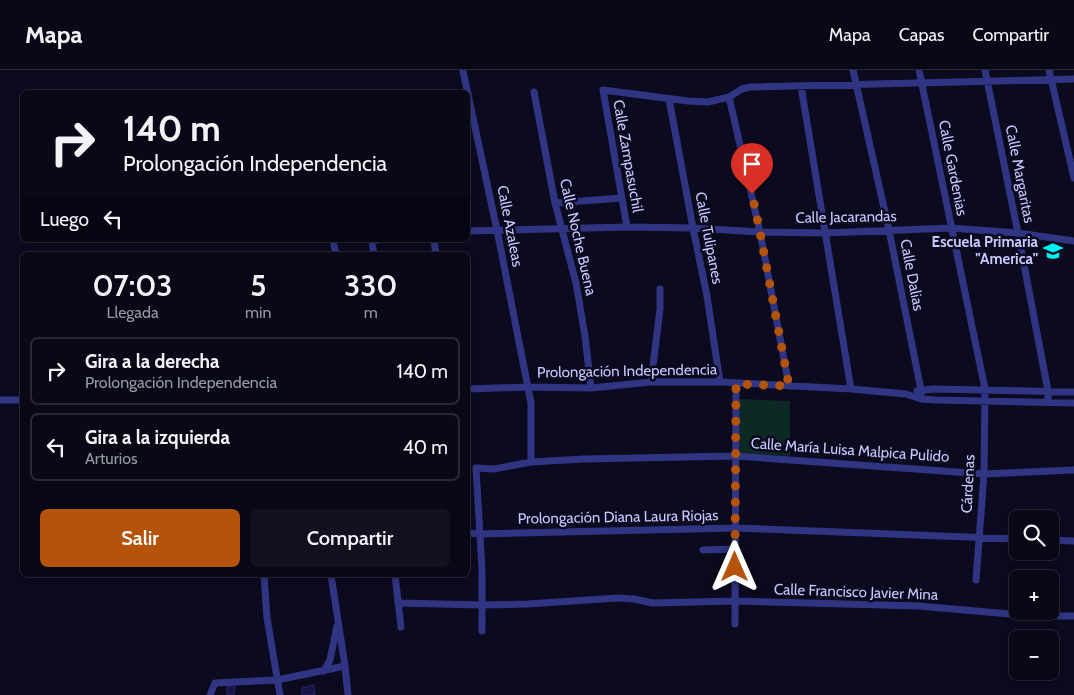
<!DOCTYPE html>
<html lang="es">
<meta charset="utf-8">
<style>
body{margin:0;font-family:Cabin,sans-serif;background:#111120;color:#f1f3f6;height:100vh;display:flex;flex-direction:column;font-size:19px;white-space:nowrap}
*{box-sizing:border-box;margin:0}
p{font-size:16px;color:#989aa1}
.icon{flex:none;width:28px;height:28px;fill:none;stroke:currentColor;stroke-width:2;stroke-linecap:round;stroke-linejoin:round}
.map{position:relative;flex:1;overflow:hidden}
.drawer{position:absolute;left:20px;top:182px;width:450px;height:325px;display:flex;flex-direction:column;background:#080817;border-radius:8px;box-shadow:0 2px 8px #0003,0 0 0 1px #292936}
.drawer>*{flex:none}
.banner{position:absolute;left:20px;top:20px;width:450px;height:152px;border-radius:8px;box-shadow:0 2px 8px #0003,0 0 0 1px #292936;background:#080817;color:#f1f3f6;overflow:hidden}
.tools{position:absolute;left:1009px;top:440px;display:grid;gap:10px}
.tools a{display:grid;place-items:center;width:50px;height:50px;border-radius:8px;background:#080817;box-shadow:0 2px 8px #0003,0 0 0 1px #292936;font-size:25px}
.pin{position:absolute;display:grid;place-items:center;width:42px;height:42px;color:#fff;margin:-51px -21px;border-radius:50% 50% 50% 0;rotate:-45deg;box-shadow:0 0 5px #0007}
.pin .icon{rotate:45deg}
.me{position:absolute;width:55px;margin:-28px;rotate:0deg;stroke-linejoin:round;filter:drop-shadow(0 0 4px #0008)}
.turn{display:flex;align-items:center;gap:18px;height:105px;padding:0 20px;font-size:22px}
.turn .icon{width:65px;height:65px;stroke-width:2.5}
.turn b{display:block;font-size:35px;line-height:42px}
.then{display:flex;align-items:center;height:48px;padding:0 20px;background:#0003;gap:10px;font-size:19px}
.eta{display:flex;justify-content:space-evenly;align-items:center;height:85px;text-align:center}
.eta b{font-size:30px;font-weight:600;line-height:35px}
.cta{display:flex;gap:10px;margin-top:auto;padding:10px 20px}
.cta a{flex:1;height:58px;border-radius:8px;background:#b45309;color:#fff;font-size:20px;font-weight:600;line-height:58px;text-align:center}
.cta a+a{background:#111120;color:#f1f3f6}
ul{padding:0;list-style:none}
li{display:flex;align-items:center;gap:15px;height:68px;margin:0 10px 8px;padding:0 10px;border:2px solid #292936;border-radius:8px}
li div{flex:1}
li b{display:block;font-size:19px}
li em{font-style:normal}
header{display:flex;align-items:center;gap:30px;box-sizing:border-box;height:70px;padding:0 25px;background:#080817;border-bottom:1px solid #292936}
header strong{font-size:24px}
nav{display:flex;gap:28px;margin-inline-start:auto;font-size:18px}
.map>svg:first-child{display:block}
.green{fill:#0c2925}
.building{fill:#191442;stroke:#2b2370}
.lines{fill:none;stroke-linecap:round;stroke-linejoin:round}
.street{stroke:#303583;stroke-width:7}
.route{stroke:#b45309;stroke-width:9;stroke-dasharray:0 16.2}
.labels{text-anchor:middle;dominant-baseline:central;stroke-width:5;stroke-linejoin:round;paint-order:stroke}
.street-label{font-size:15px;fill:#c8c8ff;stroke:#0b0a1f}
.poi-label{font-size:15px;font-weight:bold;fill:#c8c8ff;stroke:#0b0a1f;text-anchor:end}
</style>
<header>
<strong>Mapa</strong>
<nav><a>Mapa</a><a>Capas</a><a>Compartir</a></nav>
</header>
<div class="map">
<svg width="1074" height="625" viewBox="0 0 1074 625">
<rect width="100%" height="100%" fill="#0b0a1f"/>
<!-- green -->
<path class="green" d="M 739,329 L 790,331 L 790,386 L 737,383 Z"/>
<!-- building -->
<path class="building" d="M 235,615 L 234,625 L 227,625 L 227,616 Z
M 314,615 L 315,625 L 302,625 L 302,618 Z"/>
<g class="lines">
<!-- street -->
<path class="street" d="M 853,0 L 889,160 L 921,320 L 921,329
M 919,0 L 985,319 L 984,404 L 976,510
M 985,0 L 1018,163 L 1048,321 L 1048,332
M 1049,0 L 1074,108
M 463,1 L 497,160 L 531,333 L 531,392
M 801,16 L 851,319
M 534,22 L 555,133 L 576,213 L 585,266 L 591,318
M 729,27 L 760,162 L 789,316
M 669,29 L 693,158 L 707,226 L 720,312
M 555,133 L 622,128
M 627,157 L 603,20 L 688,31 L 708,32 L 729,27 L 742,19 L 750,17 L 1074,9
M 468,161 L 627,157 L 693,158 L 760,162 L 825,163 L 951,158 L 1018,163 L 1074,171
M 333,170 L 336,185
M 434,170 L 436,185
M 374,185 L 372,172 L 377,170
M 651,312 L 660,239 L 660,219
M 468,319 L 528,317 L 591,318 L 651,312 L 720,312 L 851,319 L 906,324 L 921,329 L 935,330 L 1074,333
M 917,321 L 933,319 L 1074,322
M 0,330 L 22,330
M 468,463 L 480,464 L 735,458 L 1018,469
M 1050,470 L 1074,471
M 703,480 L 735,479
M 264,505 L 267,548 L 280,625
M 331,505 L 345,596 L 348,625
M 395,505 L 401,557
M 398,533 L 482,535 L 528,534 L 617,528 L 634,529 L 653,533 L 735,531 L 919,536 L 1031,546 L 1074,546
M 735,554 L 736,314
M 482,561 L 482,499 L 476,398 L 494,399 L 531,392 L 584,389 L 735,386 L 984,404 L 1074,400
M 324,601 L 330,590 L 337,556
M 210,625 L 215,613 L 277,610 L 345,596"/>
</g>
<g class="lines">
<!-- route -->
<path class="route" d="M 735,497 L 736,314 L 789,316 L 760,162 L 752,124"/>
</g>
<!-- icons -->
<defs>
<symbol id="school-bare" viewBox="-9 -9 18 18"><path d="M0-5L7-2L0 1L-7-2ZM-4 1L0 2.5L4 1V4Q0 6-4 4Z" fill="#00f3f2" stroke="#0b0a1f" stroke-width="2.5" paint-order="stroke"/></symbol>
</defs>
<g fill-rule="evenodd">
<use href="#school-bare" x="1039" y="167" width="28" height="28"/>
</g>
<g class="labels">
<!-- street labels -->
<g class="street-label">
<text transform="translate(628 86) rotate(80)">Calle Zampasuchil</text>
<text transform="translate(953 98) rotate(79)">Calle Gardenias</text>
<text transform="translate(1020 104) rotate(79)">Calle Margaritas</text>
<text transform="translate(846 147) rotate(-1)">Calle Jacarandas</text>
<text transform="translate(510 156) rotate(79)">Calle Azaleas</text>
<text transform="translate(578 167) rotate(77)">Calle Noche Buena</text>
<text transform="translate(709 168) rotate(79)">Calle Tulipanes</text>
<text transform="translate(912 205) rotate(79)">Calle Dalias</text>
<text transform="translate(627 301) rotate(-1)">Prolongación Independencia</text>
<text transform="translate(850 380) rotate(4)">Calle María Luisa Malpica Pulido</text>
<text transform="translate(968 414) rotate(-87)">Cárdenas</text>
<text transform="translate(618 447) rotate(-1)">Prolongación Diana Laura Riojas</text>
<text transform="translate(856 522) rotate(2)">Calle Francisco Javier Mina</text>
</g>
<!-- poi labels -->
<g class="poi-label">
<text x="1038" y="172">Escuela Primaria<tspan x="1038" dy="17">"America"</tspan></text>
</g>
</g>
</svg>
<div class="tools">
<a><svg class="icon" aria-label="search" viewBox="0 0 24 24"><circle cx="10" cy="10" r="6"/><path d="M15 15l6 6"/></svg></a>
<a>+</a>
<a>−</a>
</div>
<div class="pin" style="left:752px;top:124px;background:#d93025"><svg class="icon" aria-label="arrive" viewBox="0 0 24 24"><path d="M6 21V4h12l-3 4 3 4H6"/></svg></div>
<svg class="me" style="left:735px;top:497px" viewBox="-20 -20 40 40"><path d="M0-17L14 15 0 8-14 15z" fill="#b45309" stroke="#fff" stroke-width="4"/></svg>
<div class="banner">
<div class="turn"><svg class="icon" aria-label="right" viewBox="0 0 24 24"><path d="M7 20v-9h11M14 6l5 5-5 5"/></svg><div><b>140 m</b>Prolongación Independencia</div></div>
<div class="then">Luego<svg class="icon" aria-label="left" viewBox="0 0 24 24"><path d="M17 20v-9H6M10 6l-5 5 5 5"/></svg></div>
</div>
<section class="drawer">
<div class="eta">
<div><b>07:03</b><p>Llegada</p></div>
<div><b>5</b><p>min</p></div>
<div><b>330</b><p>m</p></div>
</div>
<ul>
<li><svg class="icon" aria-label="right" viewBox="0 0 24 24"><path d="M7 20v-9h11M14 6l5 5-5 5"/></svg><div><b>Gira a la derecha</b><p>Prolongación Independencia</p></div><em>140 m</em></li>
<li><svg class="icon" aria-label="left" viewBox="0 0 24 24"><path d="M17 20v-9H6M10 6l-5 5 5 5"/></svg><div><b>Gira a la izquierda</b><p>Arturios</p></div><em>40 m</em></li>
</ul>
<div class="cta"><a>Salir</a><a>Compartir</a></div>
</section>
</div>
